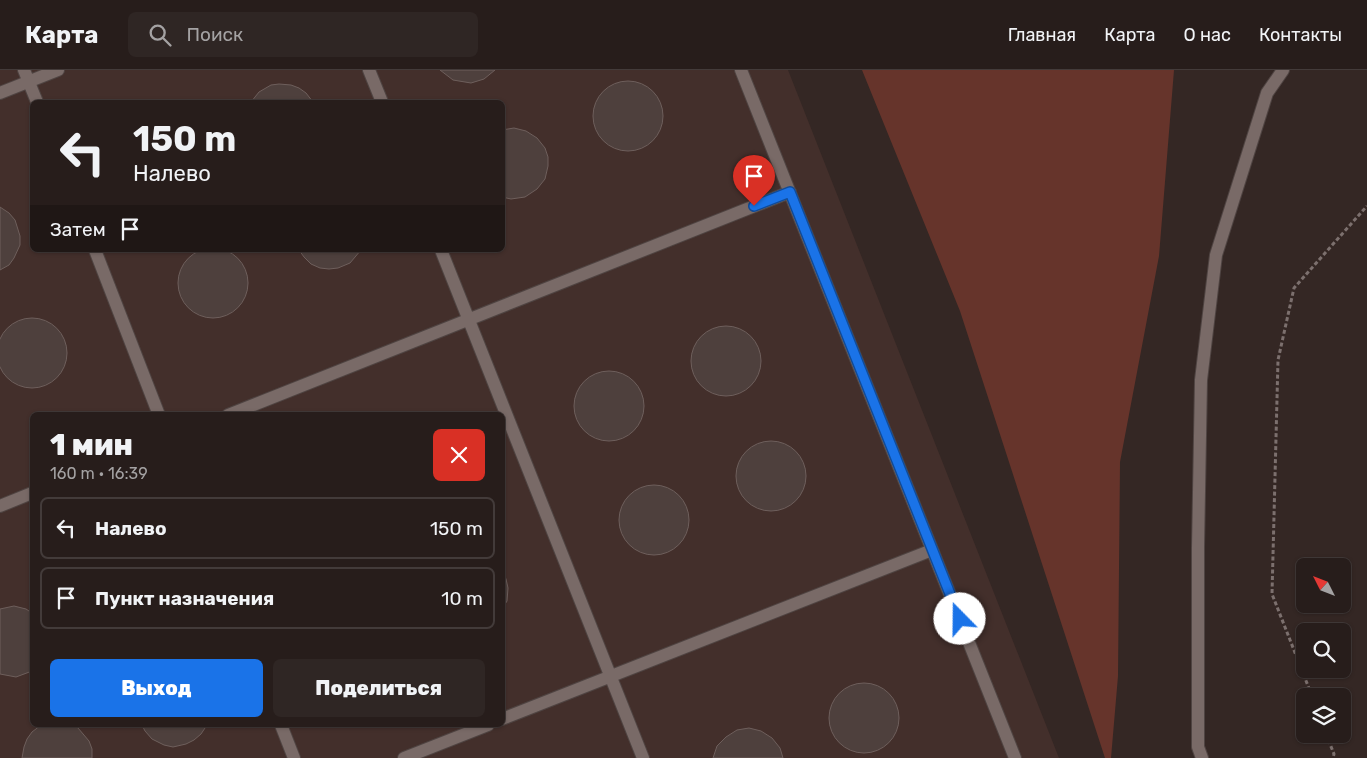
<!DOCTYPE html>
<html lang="ru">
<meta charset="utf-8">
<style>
body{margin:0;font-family:Rubik,sans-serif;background:#2f2624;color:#f1f3f6;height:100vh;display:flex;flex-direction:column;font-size:19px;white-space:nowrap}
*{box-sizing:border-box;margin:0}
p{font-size:16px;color:#a4a2a3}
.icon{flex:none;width:28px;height:28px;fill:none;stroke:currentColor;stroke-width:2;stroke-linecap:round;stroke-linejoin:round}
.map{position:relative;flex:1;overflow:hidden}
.side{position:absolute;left:30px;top:342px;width:475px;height:315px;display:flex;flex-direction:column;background:#271d1b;border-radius:8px;box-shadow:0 1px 4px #0004,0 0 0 1px #433b3a}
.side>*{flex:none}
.top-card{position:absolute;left:30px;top:30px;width:475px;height:152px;border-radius:8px;box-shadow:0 1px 4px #0004,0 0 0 1px #433b3a;background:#271d1b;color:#f1f3f6;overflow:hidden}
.needle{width:32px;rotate:312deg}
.controls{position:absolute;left:1296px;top:488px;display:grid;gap:10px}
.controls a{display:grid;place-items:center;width:55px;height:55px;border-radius:8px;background:#271d1b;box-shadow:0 1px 4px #0004,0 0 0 1px #433b3a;font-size:25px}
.pin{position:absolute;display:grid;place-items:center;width:42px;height:42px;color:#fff;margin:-51px -21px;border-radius:50% 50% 50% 0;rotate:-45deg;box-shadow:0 0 5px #0007}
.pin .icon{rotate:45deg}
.me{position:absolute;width:55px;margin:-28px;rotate:338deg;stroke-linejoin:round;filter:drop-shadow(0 0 4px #0008)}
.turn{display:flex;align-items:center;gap:18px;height:105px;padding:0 20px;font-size:22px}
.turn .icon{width:65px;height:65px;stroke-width:2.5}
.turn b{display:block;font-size:35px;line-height:42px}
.then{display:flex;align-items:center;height:48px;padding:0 20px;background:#0003;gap:10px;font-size:19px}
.round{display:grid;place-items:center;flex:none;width:52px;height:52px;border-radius:8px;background:#2f2624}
.head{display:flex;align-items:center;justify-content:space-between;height:85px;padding:0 20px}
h1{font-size:30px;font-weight:800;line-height:38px}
.cta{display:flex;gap:10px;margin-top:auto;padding:10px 20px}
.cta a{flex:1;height:58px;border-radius:8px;background:#1a73e8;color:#fff;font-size:20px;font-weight:800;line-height:58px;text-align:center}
.cta a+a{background:#2f2624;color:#f1f3f6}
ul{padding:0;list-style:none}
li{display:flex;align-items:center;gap:15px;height:62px;margin:0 10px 8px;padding:0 10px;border:2px solid #433b3a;border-radius:8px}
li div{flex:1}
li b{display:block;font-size:19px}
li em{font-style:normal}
header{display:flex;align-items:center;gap:30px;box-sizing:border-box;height:70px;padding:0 25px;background:#271d1b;border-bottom:1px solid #433b3a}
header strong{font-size:24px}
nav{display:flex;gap:28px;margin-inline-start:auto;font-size:18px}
.search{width:350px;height:45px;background:#2f2624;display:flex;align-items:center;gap:12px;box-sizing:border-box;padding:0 18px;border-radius:8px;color:#a4a2a3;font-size:19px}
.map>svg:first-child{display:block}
.built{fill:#432f2b;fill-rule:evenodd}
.green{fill:#66342b}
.building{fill:#4e403d;stroke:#6e5f5c}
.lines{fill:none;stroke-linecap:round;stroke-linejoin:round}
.minor-casing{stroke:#4f4442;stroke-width:14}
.path{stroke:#7c706e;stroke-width:3;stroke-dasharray:4 2.5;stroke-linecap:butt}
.minor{stroke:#796a67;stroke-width:12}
.route-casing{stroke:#114b97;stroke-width:12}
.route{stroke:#1a73e8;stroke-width:9}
</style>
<header>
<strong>Карта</strong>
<div class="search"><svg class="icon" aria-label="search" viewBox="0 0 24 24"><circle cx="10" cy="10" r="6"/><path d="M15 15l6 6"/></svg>Поиск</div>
<nav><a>Главная</a><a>Карта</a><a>О нас</a><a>Контакты</a></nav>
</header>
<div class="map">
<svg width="1367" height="688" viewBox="0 0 1367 688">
<rect width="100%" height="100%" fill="#342724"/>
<!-- built -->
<path class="built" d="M 0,0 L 788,0 L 1059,688 L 0,688 ZM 32,32 L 502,32 L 502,180 L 32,180 ZM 32,345 L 502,345 L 502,655 L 32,655 Z"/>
<!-- green -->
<path class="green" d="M 862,0 L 1174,0 L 1159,186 L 1120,392 L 1118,606 L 1111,688 L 1105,688 L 960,241 Z"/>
<!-- building -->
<path class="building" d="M 440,0 L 495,0 L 484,9 L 471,13 L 453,10 Z
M593 46a35 35 0 1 1 70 0a35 35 0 1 1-70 0Z
M 279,14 L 291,15 L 299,18 L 306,23 L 313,32 L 251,32 L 259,22 L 271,15 Z
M 514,58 L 526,61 L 537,68 L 545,78 L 548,87 L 548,96 L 545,109 L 537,119 L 525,127 L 511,129 L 502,127 L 502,60 Z
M 0,137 L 9,143 L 15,150 L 20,166 L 20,175 L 14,188 L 9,195 L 0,200 Z
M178 213a35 35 0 1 1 70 0a35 35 0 1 1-70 0Z
M 299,180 L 361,180 L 350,193 L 338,198 L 329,199 L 320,198 L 311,194 L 304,187 Z
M-3 283a35 35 0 1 1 70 0a35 35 0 1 1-70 0Z
M691 291a35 35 0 1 1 70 0a35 35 0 1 1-70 0Z
M574 336a35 35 0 1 1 70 0a35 35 0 1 1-70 0Z
M736 406a35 35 0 1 1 70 0a35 35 0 1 1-70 0Z
M619 450a35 35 0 1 1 70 0a35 35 0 1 1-70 0Z
M 502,501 L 506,509 L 508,518 L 507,531 L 502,539 Z
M 14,536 L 26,539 L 32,543 L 32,601 L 16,607 L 0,604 L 0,539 Z
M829 648a35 35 0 1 1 70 0a35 35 0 1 1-70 0Z
M 41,655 L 74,655 L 78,658 L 89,671 L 92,679 L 92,688 L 22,688 L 24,677 L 27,669 L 32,662 Z
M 142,655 L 207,655 L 201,664 L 194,670 L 186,674 L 173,677 L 164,675 L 152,669 L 145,661 Z
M 749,658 L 761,661 L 772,668 L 780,678 L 783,688 L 713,688 L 717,676 L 726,667 L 737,660 Z"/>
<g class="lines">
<defs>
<path id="minor" d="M 24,0 L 37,32
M 369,0 L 382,32
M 741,0 L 1015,688
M 0,23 L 58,0
M 95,180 L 159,345
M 441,180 L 643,688
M 228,345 L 790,122
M 0,436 L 32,423
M 502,649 L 932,480
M 281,655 L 294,688
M 404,688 L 488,655
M 1202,688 L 1198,677 L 1198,478 L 1201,310 L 1216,185 L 1267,23 L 1283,0"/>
</defs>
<!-- minor casing -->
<use href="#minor" class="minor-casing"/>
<!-- path -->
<path class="path" d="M 1312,626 L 1272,524 L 1278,290 L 1294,218 L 1367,136
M 1326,664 L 1334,684 L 1333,688"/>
<!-- minor -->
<use href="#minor" class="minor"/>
</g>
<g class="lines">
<defs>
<path id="route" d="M 754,136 L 790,122 L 960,549"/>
</defs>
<!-- route casing -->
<use href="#route" class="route-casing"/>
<!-- route -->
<use href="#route" class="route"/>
</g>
</svg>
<div class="controls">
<a><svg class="needle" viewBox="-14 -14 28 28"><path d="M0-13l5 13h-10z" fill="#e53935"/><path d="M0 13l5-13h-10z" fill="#a4a2a3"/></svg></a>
<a><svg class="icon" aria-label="search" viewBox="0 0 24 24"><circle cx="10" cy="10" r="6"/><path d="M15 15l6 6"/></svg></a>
<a><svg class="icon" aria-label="layers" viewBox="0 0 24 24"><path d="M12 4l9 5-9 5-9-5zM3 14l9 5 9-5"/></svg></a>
</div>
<div class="pin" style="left:754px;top:136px;background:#d93025"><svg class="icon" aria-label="arrive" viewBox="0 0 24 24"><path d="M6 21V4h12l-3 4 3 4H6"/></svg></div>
<svg class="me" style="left:960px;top:549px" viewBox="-20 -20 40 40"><circle r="19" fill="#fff"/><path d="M0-13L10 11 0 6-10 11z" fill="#1a73e8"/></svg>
<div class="top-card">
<div class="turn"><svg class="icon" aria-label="left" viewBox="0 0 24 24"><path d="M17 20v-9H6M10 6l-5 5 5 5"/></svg><div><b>150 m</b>Налево</div></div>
<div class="then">Затем<svg class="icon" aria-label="arrive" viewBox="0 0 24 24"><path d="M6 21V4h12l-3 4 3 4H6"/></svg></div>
</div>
<section class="side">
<div class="head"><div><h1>1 мин</h1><p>160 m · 16:39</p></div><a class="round" style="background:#d93025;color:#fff"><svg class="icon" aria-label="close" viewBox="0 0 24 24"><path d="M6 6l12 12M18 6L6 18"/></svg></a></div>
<ul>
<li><svg class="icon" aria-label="left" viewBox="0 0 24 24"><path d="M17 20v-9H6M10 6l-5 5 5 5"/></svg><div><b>Налево</b></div><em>150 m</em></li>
<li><svg class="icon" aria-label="arrive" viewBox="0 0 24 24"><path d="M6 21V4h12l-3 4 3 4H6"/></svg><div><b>Пункт назначения</b></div><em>10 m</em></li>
</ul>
<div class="cta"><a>Выход</a><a>Поделиться</a></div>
</section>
</div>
